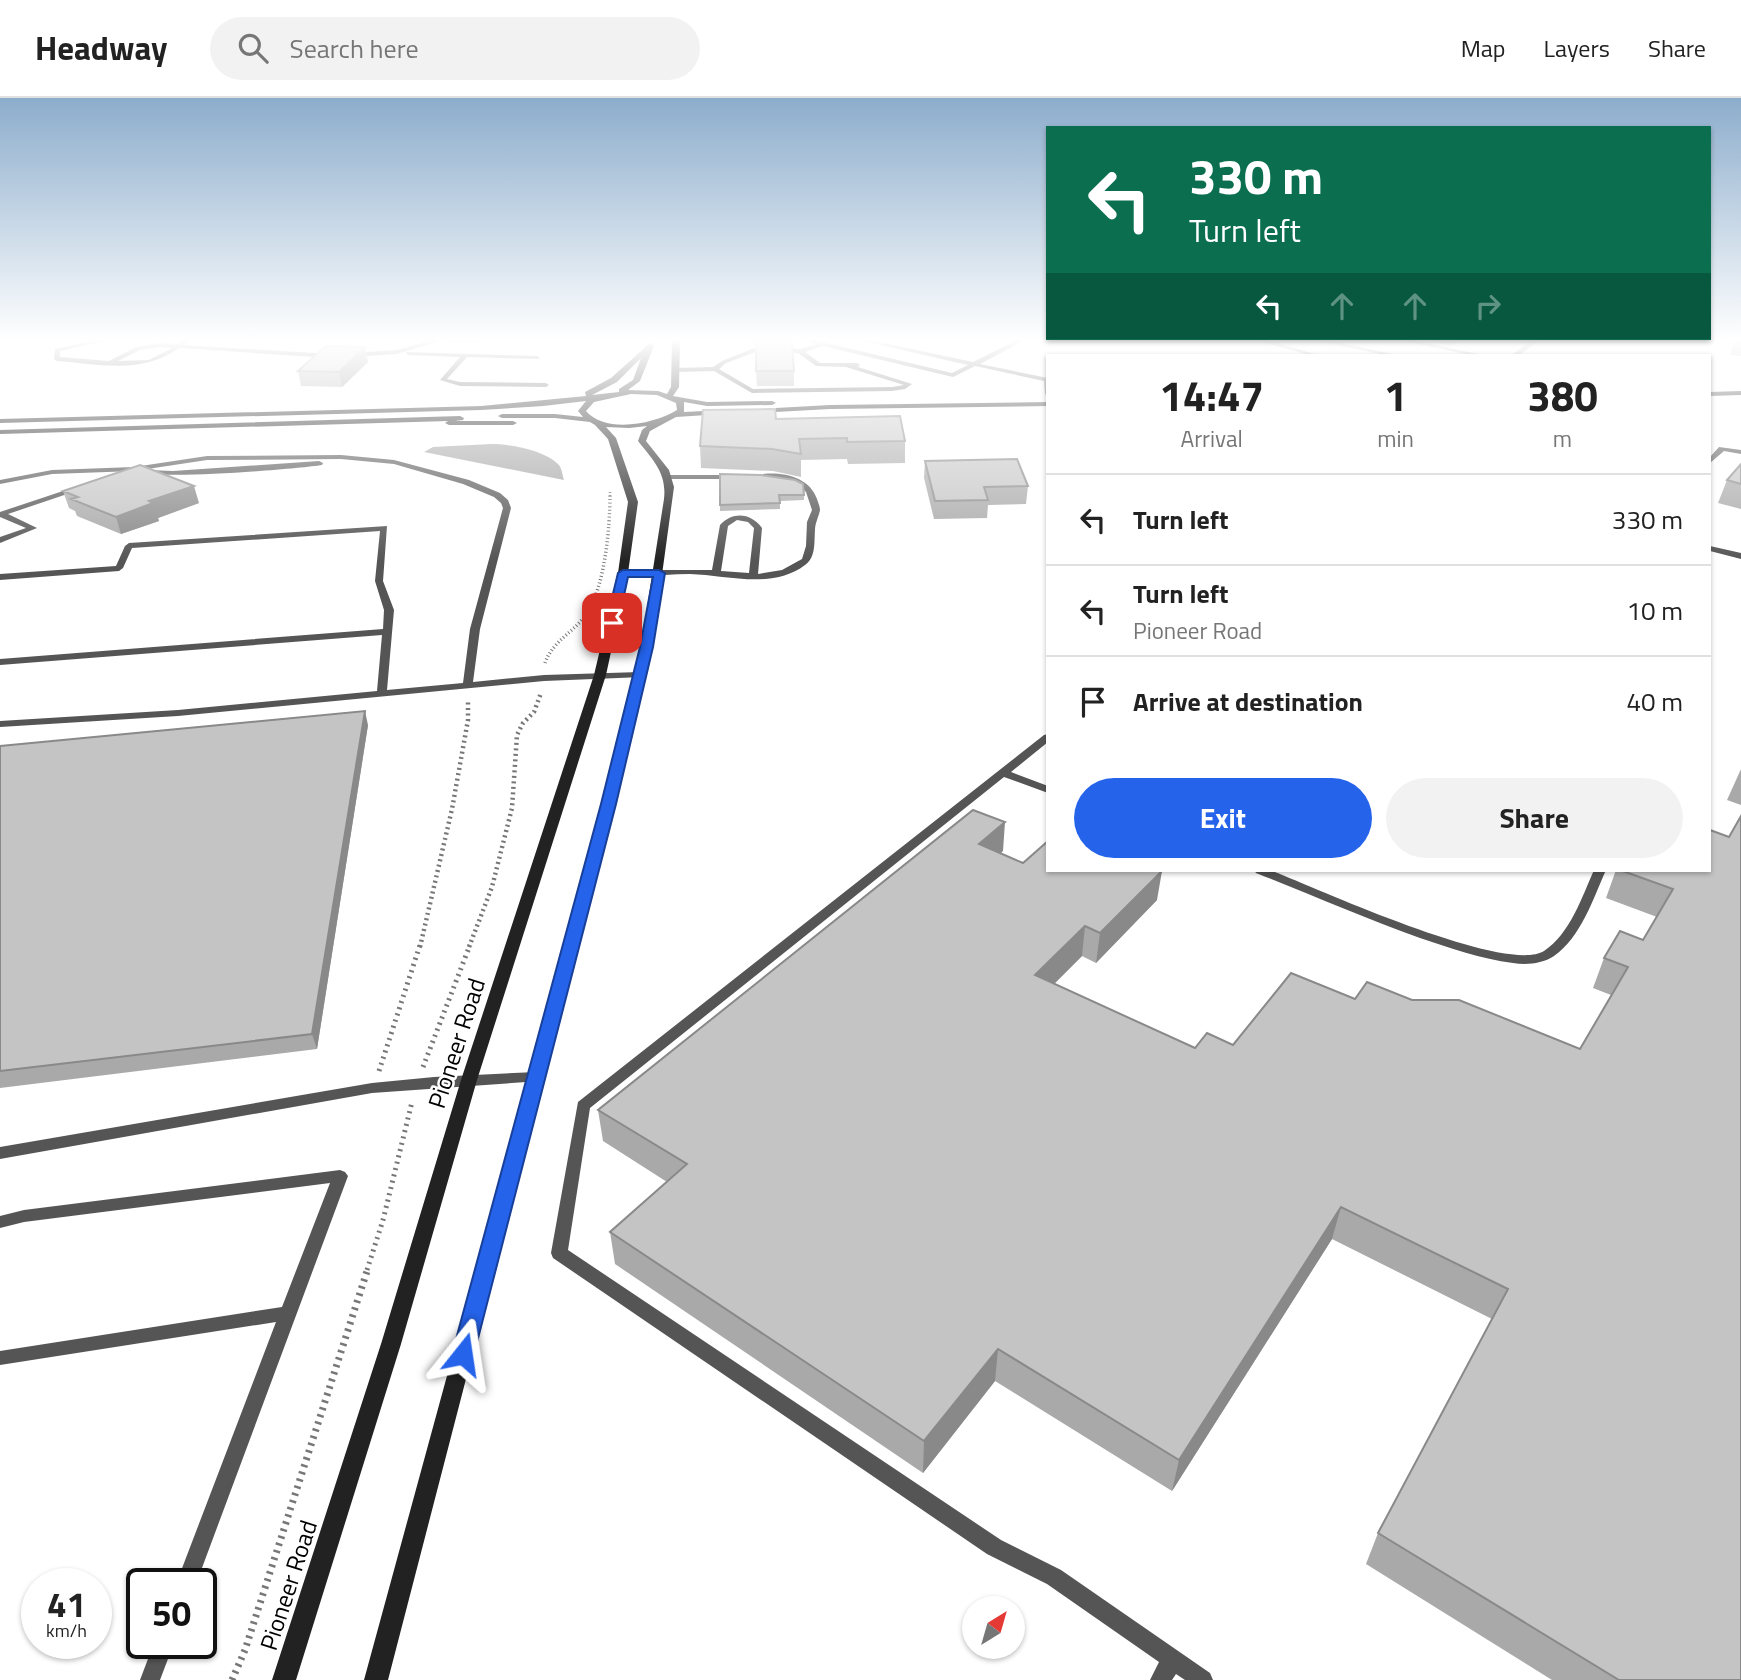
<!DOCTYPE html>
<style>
body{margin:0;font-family:"Titillium Web",sans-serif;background:#f2f2f2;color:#222;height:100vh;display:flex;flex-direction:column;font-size:26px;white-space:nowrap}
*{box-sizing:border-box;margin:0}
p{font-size:23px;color:#767676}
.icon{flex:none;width:38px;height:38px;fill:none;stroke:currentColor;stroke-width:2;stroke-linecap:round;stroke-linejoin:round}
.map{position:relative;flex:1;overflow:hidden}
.sheet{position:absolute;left:1046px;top:256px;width:665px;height:518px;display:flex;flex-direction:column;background:#fff;border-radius:0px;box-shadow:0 2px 5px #0004}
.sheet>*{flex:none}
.top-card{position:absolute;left:1046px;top:28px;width:665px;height:214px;border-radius:0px;box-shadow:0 2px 5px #0004;background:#0b6e4f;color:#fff;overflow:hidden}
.needle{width:46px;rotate:37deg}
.tools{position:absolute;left:962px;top:1498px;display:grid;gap:14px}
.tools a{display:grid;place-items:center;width:63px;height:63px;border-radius:50%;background:#fff;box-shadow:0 2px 5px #0004;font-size:35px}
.speed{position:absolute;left:21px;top:1470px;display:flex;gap:14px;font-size:35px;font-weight:700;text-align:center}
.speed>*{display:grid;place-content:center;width:91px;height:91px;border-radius:50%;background:#fff;box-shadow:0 2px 5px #0004;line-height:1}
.speed small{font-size:18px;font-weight:400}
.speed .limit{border:4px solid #111;border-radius:10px;background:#fff;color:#111}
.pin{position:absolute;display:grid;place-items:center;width:60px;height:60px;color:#fff;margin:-30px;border-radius:14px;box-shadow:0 4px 10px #0006}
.me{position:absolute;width:77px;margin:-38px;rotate:15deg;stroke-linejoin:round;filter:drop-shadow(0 0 5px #0008)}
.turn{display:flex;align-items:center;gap:24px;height:147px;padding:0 28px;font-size:32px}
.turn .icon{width:91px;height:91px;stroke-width:2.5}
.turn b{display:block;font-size:49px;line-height:60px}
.lanes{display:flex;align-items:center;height:66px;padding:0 28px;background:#0003;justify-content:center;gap:35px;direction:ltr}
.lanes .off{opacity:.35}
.eta{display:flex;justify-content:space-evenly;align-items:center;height:119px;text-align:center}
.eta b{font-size:42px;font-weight:700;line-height:49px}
.button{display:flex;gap:14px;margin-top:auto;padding:14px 28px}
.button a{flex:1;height:80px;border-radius:42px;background:#2563eb;color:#fff;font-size:28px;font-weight:700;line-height:80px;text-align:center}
.button a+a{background:#f2f2f2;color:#222}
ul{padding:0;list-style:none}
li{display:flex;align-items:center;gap:21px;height:91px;padding:0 28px;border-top:2px solid #e0e0e0}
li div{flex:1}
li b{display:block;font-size:26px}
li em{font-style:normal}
header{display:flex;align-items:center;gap:42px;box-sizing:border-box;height:98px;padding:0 35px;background:#fff;border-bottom:2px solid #e0e0e0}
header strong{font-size:33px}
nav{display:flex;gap:38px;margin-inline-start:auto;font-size:24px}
.search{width:490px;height:63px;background:#f2f2f2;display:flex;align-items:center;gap:18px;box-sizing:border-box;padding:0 24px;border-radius:38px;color:#767676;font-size:26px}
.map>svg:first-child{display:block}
.water{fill:#a3a3a3}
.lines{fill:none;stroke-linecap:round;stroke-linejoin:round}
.path-far4{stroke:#777;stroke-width:2.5;stroke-dasharray:1 2;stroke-linecap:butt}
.path-far3{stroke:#777;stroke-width:3.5;stroke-dasharray:1 2.5;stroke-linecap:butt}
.path-far2{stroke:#777;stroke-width:4.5;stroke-dasharray:2 3.5;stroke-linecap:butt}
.path-far1{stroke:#777;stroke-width:5;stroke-dasharray:2 4.5;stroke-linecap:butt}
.path{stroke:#777;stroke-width:7;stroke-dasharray:2.5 5;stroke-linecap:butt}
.lane{fill:#555;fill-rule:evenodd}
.street{fill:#555;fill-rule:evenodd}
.secondary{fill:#222;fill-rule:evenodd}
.wall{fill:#a9a9a9}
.shaded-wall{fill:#898989}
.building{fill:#c4c4c4;stroke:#898989;stroke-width:2}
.route{fill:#2563eb;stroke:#184099;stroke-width:2}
.labels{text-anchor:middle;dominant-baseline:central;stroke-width:5;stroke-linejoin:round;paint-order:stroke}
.street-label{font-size:24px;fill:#000;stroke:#fff}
</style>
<header>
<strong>Headway</strong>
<div class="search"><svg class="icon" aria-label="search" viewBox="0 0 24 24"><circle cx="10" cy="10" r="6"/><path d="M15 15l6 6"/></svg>Search here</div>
<nav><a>Map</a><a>Layers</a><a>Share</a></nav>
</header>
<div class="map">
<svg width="1741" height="1582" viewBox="0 0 1741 1582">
<rect width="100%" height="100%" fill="#fff"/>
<!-- water -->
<path class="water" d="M 491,346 C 511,346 544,352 558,366 C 562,370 562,376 564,382 L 424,354 L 433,349 Z"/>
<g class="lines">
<!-- path-far4 -->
<path class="path-far4" d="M 610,394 L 610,398"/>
<!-- path-far3 -->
<path class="path-far3" d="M 545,565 C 553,542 575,534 587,515 C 605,488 610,429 610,396"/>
<!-- path-far2 -->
<path class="path-far2" d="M 420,849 L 452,711 L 468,622 L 468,602
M 469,849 L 492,789 L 512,710 L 517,637 L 523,625 L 534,614 L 541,595"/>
<!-- path-far1 -->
<path class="path-far1" d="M 423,969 L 470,847
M 379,973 L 420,847
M 367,1172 L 383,1122 L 412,1004"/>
<!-- path -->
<path class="path" d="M 232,1582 L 245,1552 L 368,1170"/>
<!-- lane -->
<path class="lane" d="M 97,242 L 110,242 L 60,253 L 60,259 L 109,263 L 136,249 L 160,245 L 176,246 L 182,242 L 189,242 L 184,247 L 331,256 L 334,258 L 331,260 L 179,250 C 141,277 100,266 57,263 L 54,261 L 55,251 ZM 160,249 L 172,250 L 149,262 L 118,263 L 140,252 Z
M 431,242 L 480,242 L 477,244 L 440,243 L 397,256 L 350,259 L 347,257 L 350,255 L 397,252 Z
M 803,242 L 814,242 L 952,275 L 968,267 L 858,242 L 870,242 L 973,264 L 1017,242 L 1025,242 L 980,266 L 1048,280 L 1048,298 L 1045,296 L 1044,283 L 975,268 L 953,279 L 823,248 L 805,254 L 820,265 L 857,265 L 860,267 L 858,269 L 912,286 L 905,291 L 892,293 L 752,295 L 714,273 L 675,274 L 672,272 L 675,270 L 713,269 L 722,263 L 754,250 L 800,251 L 816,246 ZM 755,254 L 798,255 L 816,268 L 846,269 L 904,287 L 892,289 L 753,291 L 719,271 L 726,265 Z
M 1262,242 L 1268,242 L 1318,257 L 1309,257 L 1262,244 Z
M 1314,242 L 1327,242 L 1396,257 L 1385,257 Z
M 1399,242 L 1412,242 L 1482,257 L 1471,257 Z
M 406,254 L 537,258 L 539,259 L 539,261 L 467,259 L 447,281 L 460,284 L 546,285 L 549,287 L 546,289 L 460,288 L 440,282 L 460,259 L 408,257 Z
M 1719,349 L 1741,352 L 1741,356 L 1724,353 L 1710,365 L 1710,359 Z
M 341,357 L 394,362 L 469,382 L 500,395 L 508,402 L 511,410 L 480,531 L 473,584 L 544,577 L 640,574 L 643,575 L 643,579 L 544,583 L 178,618 L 0,629 L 0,623 L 178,612 L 377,593 L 382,537 L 0,567 L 0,561 L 383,531 L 384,512 L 375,483 L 380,433 L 132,450 L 123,470 L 119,473 L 0,482 L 0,476 L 116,468 L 125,448 L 129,445 L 387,428 L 383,483 L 394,512 L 387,592 L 463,585 L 470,531 L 503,410 L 501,405 L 494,399 L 463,386 L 394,366 L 341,361 L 207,362 L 134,373 L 52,376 L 0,386 L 0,382 L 52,372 L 134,369 L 207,358 Z
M 319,363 L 323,365 L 322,367 C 297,371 159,382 144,374 L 148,372 L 173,373 Z
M 763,376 C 784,374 809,379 817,401 C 818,405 820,408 820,412 C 819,418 815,425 815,432 C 814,445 816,459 805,467 C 772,492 727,477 690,476 C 667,476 642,480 620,477 L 620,473 L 623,472 L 712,472 L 720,427 C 733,413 751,415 762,430 L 758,476 L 782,472 L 802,461 L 806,448 L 807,424 L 812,412 L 806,394 L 797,386 L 763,380 ZM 737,422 L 748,424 L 754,430 L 749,475 L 721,473 L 728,428 Z
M 665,377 L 734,377 L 738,379 L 734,381 L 668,381 L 664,379 Z
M 75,389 L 82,391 L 8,416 L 37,430 L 0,445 L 0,439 L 26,430 L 0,419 L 0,414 Z
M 1710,448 L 1741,455 L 1741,461 L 1710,453 Z
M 1048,636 L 1048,644 L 1011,674 L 1048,688 L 1048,695 L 1004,679 L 590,1010 L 568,1152 L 1001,1442 L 1061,1472 L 1210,1575 L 1213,1582 L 1185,1582 L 1176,1576 L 1172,1582 L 1150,1582 L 1159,1564 L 1047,1486 L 987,1456 L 553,1160 L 551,1155 L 578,1004 L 1044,637 Z
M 1254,772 L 1270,772 C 1316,790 1506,877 1544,853 C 1570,836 1582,799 1594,772 L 1606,772 C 1593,801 1581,839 1554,858 C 1542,866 1526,867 1513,865 C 1481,861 1450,850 1420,840 C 1364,820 1310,796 1256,775 Z
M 536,974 L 541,975 L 543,979 L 541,983 L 372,995 L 0,1061 L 0,1049 L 372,985 L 434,979 Z
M 340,1072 L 345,1074 L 348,1078 L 196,1486 L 176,1486 L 276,1224 L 0,1267 L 0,1253 L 282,1209 L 330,1085 L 24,1124 L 0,1130 L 0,1118 L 24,1112 Z
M 154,1545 L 174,1545 L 160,1582 L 140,1582 Z"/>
<!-- street -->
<path class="street" d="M 1531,242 L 1540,242 L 1519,257 L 1512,257 Z"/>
<!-- secondary -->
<path class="secondary" d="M 672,242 L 680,242 L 679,289 L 673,298 L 707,304 L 772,303 L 776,305 L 772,307 L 707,308 L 684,304 L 684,314 L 722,312 L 726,314 L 722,316 L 676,319 L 650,333 L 646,343 L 669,372 L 674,389 L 654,535 L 615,706 L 388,1582 L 364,1582 L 603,706 L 643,535 L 664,401 C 667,375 653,362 638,343 L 642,332 L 647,328 L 629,330 L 606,329 L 616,340 L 638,404 L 628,475 L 606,577 L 477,982 L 401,1246 L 296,1582 L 272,1582 L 381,1246 L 461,982 L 594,577 L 618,475 L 628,404 L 608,341 L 595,327 L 590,324 L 555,320 L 502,320 L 498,318 L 502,316 L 555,316 L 583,319 L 578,313 L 586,303 L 543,308 L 481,312 L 0,325 L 0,321 L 481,308 L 586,298 L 585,294 L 611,280 L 650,245 L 654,248 L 640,283 L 628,292 L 658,293 L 667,296 L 671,289 ZM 641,260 L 633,282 L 619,291 L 619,294 L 592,297 L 617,284 ZM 631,296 L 657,297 L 676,305 L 677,312 C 654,326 606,336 586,313 L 594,304 Z
M 1741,293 L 1741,297 L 1710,298 L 1710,294 Z
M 1048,304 L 1048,308 L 830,311 L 759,315 L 755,313 L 759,311 L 830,307 Z
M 460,318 L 464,320 L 463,322 L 455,323 L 513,323 L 517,325 L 513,327 L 449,327 L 445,325 L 448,323 L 0,336 L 0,332 Z"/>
</g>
<!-- wall -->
<path class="wall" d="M 1425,242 L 1459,242 L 1451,248 Z
M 1735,242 L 1741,242 L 1741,258 L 1730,257 Z
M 365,249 L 368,264 L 342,289 L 301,288 L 298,273 Z
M 756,273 L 794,273 L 794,288 L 757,288 Z
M 776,321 L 905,343 L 905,365 L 848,366 L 847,361 L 801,362 L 801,379 L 773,373 L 701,370 L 700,348 Z
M 925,363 L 1028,388 L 1026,406 L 988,407 L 987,420 L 934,421 L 924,380 Z
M 1741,366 L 1741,411 L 1718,405 L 1727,382 Z
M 720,376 L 804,397 L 804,402 L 780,403 L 780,411 L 720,413 Z
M 63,393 L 199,405 L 158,420 L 159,423 L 121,436 L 77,418 L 75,413 L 69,410 Z
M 368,627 L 317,951 L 0,990 L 0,648 Z
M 1741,671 L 1741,707 L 1727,702 Z
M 1003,753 L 1001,755 L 1023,765 L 1157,802 L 1096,865 L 1082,858 L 1054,886 L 1195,950 L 1233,947 L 1355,901 L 1412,902 L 1580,951 L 1611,897 L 1593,890 L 1604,860 L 1643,842 L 1657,819 L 1606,800 L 1616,772 L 1710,772 L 1741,1582 L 1552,1582 L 1366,1466 L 1378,1435 L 1492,1221 L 1332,1141 L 1172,1393 L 995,1283 L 923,1375 L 615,1166 L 610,1134 L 667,1084 L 603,1043 L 598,1012 Z"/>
<!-- shaded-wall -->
<path class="shaded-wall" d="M 1452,242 L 1459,242 L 1451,248 Z
M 365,249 L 368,264 L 342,289 L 339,274 Z
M 194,388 L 199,405 L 158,420 L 159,423 L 121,436 L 116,419 L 149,403 Z
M 365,613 L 368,627 L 317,951 L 312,936 Z
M 1005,724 L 1003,753 L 977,775 L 979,746 Z
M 1162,773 L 1157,802 L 1096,865 L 1100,835 Z
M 1085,828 L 1082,858 L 1033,907 L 1035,877 Z
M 1341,1109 L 1332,1141 L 1172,1393 L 1179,1362 Z
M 998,1251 L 995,1283 L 923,1375 L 924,1343 Z"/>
<!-- building -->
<path class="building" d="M 756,242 L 792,243 L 794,273 L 756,273 Z
M 326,248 L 365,249 L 339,274 L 298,273 Z
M 775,311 L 776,321 L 900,318 L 905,343 L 847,344 L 847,340 L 799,341 L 801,356 L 772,351 L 700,348 L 703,312 Z
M 1017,361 L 1028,388 L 984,389 L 988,402 L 935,403 L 925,363 Z
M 1741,366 L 1741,386 L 1727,382 Z
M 140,367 L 194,388 L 149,403 L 153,405 L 116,419 L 71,401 L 78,399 L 63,393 Z
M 720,376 L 761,377 L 795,382 L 803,386 L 804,397 L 779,397 L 780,405 L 720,407 Z
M 365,613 L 312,936 L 0,973 L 0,648 Z
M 973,712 L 1005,724 L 979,746 L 1023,765 L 1048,743 L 1048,772 L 1159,772 L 1162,773 L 1100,835 L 1085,828 L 1035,877 L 1195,950 L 1207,935 L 1233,947 L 1291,875 L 1355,901 L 1367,884 L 1412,902 L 1459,902 L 1580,951 L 1628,869 L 1604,860 L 1620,833 L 1643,842 L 1673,791 L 1620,772 L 1710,772 L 1710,732 L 1729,739 L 1741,718 L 1741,1582 L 1619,1582 L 1378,1435 L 1508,1191 L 1341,1109 L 1179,1362 L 998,1251 L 924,1343 L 610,1134 L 687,1066 L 598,1012 Z"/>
<!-- sky -->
<linearGradient id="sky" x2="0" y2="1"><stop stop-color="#8cadcc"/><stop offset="0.52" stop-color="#fff"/><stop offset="1" stop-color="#fff" stop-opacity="0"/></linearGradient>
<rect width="1741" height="464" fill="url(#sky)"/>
<!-- route -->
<path class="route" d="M 623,472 L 659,472 L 665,475 L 653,549 L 616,706 L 474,1256 L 471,1263 L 463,1266 L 455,1263 L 452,1256 L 601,706 L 640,549 L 653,479 L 628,479 L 618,525 L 612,529 L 606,525 L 618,475 Z"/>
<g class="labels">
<!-- street labels -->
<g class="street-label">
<text transform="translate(456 945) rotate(-72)">Pioneer Road</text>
<text transform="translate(288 1487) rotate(-72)">Pioneer Road</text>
</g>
</g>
</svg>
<div class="tools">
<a><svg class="needle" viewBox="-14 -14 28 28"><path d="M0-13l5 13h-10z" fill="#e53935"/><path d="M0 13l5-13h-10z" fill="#767676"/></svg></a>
</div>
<div class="speed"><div>41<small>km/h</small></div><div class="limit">50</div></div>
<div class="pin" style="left:612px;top:525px;background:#d93025"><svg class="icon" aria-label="arrive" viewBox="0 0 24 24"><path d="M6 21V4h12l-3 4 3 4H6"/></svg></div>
<svg class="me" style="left:463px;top:1256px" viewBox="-20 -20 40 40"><path d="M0-17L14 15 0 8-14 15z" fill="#2563eb" stroke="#fff" stroke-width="4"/></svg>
<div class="top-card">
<div class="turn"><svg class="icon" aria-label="left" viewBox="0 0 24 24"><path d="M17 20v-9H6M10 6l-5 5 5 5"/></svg><div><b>330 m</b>Turn left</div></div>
<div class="lanes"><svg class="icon" aria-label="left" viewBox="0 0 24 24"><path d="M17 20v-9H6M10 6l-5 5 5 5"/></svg><svg class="icon off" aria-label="ahead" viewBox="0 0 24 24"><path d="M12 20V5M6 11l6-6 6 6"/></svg><svg class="icon off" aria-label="ahead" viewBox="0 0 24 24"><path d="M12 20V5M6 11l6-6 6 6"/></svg><svg class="icon off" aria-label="right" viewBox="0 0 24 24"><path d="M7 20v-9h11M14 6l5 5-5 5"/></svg></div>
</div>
<section class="sheet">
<div class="eta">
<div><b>14:47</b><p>Arrival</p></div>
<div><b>1</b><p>min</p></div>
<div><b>380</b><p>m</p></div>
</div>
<ul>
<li><svg class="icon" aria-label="left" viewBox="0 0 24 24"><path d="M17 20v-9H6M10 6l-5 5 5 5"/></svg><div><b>Turn left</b></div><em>330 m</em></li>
<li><svg class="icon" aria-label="left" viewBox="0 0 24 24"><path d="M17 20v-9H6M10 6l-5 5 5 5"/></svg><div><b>Turn left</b><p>Pioneer Road</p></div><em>10 m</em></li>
<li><svg class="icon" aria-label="arrive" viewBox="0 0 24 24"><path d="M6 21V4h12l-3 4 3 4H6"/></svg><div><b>Arrive at destination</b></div><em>40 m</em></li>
</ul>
<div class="button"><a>Exit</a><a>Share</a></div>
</section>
</div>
